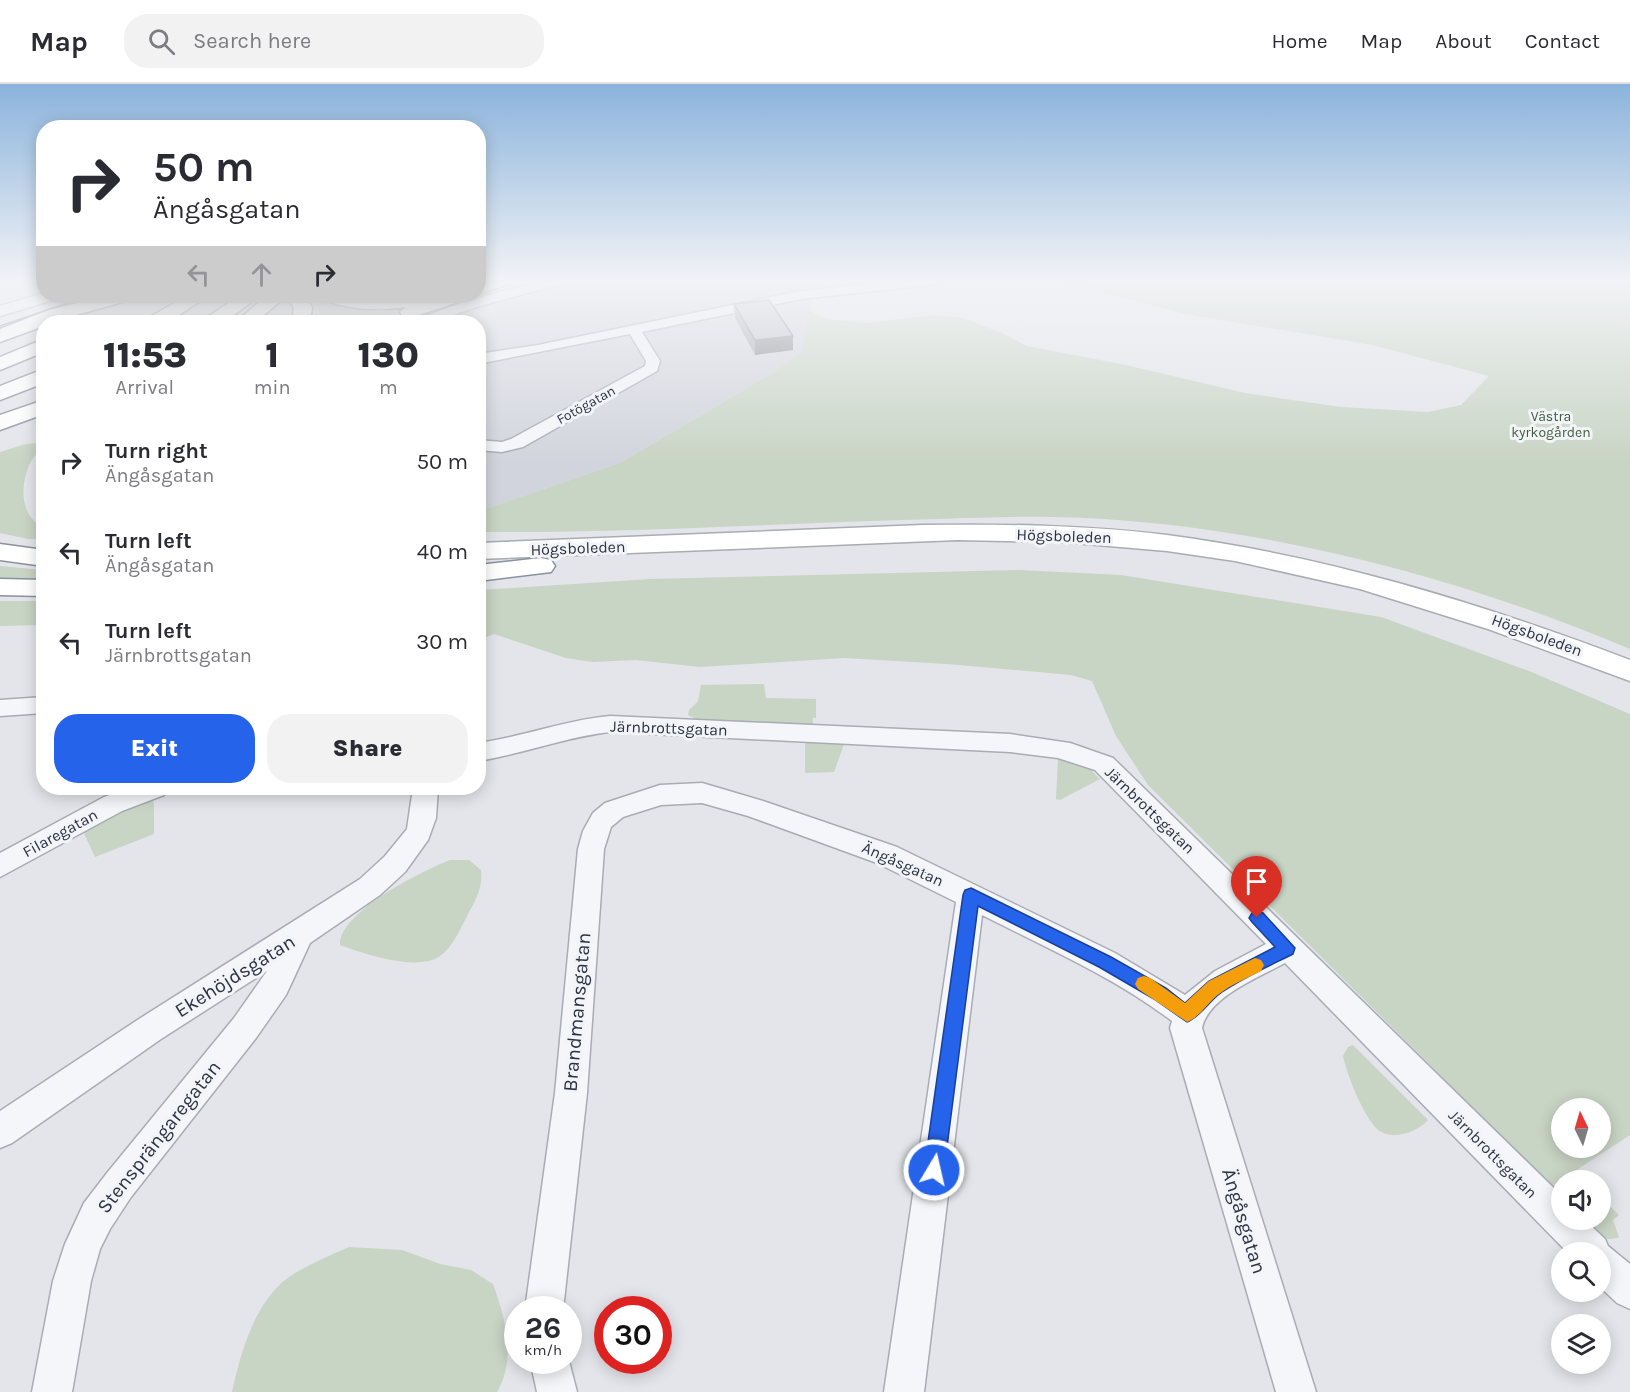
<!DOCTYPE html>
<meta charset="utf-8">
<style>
body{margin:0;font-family:Karla,sans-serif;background:#f2f2f3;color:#2b2b33;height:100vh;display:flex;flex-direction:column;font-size:22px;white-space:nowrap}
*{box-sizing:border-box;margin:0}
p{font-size:20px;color:#7c7c81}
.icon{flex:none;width:33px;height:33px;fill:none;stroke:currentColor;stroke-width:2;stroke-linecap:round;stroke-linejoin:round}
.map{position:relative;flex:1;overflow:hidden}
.drawer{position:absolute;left:36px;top:231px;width:450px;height:480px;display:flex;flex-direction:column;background:#fff;border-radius:24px;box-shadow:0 3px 15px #0003}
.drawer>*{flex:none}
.banner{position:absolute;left:36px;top:36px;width:450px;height:183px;border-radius:24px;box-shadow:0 3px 15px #0003;background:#fff;color:#2b2b33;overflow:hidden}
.needle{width:39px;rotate:355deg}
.tools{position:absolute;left:1551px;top:1014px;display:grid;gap:12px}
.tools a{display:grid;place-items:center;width:60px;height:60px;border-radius:50%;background:#fff;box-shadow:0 3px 15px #0003;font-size:30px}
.speed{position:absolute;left:504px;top:1212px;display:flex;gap:12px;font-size:30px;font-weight:700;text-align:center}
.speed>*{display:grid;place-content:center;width:78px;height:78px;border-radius:50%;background:#fff;box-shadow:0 3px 15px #0003;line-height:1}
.speed small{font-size:15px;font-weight:400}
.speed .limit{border:9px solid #d22;background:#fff;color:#111}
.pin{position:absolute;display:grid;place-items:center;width:51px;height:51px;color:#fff;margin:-62px -26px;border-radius:50% 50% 50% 0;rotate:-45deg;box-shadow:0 0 6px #0007}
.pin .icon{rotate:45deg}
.me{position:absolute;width:66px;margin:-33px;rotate:9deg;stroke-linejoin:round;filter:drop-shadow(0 0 4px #0008)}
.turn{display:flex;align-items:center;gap:21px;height:126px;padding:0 18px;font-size:27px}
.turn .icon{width:78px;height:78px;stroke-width:2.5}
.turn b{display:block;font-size:42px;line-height:51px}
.lanes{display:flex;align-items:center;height:57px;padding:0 18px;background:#0003;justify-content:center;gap:30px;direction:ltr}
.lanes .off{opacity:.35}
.eta{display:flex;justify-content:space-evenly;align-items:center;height:102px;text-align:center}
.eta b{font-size:36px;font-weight:800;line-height:42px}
.primary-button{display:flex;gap:12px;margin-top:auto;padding:12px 18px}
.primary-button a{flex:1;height:69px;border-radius:24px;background:#2563eb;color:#fff;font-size:24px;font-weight:800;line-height:69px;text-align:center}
.primary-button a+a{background:#f2f2f3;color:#2b2b33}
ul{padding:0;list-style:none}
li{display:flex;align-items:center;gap:18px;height:90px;padding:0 18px}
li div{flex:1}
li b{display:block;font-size:22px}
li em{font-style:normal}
header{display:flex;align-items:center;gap:36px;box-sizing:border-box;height:84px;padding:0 30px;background:#fff;border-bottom:2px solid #e1e1e2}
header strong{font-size:28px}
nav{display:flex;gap:33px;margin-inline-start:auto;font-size:21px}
.search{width:420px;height:54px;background:#f2f2f3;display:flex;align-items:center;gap:15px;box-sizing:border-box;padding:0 21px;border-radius:24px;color:#7c7c81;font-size:22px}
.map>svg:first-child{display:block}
.built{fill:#d1d4dc}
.green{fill:#c8d4c4;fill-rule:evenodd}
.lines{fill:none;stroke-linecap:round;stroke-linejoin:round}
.minor-casing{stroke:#a8acb4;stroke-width:3}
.tertiary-casing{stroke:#a8acb4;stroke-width:3}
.secondary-casing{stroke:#a8acb4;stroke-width:3}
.trunk-casing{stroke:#8a92a0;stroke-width:3}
.minor{fill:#f5f6f9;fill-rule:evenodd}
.tertiary{fill:#f5f6f9;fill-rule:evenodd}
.secondary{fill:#fff;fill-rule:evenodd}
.trunk{fill:#fff;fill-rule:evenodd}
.tram{stroke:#7c8493;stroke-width:1.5}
.wall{fill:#a0a3ab}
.shaded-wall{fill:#82858b}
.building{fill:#babec7;stroke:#82858b;stroke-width:1.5}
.route{fill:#2563eb;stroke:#184099;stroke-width:1.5}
.slow{fill:#f59e0b}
.labels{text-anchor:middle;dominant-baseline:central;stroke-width:6;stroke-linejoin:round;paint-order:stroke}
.far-street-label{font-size:14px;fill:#2b3342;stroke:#f2f4f8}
.far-park-label{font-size:14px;fill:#3e5d39;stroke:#f2f4f8}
.street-label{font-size:16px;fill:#2b3342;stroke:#f2f4f8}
.near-street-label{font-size:20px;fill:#2b3342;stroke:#f2f4f8}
</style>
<header>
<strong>Map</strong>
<div class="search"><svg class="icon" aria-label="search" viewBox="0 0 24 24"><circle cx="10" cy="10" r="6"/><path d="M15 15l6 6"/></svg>Search here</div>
<nav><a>Home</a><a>Map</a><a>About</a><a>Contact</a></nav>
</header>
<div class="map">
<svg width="1630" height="1308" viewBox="0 0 1630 1308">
<rect width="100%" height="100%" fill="#e3e5ea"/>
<!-- built -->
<path class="built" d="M 547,196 L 900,196 L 814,207 L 802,266 L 774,288 L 620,379 L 479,427 L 478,238 L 409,238 L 475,215 Z"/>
<!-- green -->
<path class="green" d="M 1055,196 L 1630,196 L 1630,565 C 1453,490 1247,437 1054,433 C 1015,432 976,434 937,435 C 784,439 631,449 479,448 L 479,427 L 620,379 L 774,288 L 802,266 L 809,226 L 826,235 L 866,239 L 935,231 L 963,234 L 1002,249 L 1027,262 L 1126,281 L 1245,309 L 1341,323 L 1428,328 L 1461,321 L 1489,292 L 1372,261 L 1185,230 Z
M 444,212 L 450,212 L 369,238 L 314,238 L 319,229 L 317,219 C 329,215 347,224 359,224 C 387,225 419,220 444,212 Z
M 43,359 L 43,362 C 39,368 32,374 29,381 C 20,403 20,432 43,443 L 43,455 L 28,455 L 0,449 L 0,368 L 26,360 Z
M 0,482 L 43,486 L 43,495 L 0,494 Z
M 1019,486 L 1121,491 L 1381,533 L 1529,587 L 1630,630 L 1630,1051 L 1552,1102 L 1148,701 L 1116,652 L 1092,597 L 1071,591 L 947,580 L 844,574 L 700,583 L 636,576 L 592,578 L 566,574 L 494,550 L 479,556 L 479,506 L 650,495 ZM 1562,1024 L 1600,1024 L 1600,1064 L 1562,1064 Z
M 0,517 L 43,517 L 43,541 L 0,542 Z
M 764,600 L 766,614 L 816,615 L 816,634 L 813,634 L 813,644 L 693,639 L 694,634 L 688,631 L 689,626 L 698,617 L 701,601 Z
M 805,658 L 844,660 L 834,688 L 805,689 Z
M 1058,674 L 1086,681 L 1100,695 L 1060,716 L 1056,715 Z
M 151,712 L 154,720 L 154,750 L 95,773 L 82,745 Z
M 450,776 L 469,776 L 481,786 C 483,806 475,816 466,834 C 460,846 451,865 440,872 C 418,888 364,870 340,861 C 339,828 422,787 450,776 Z
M 1353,961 L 1428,1036 C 1417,1048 1392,1058 1377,1045 C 1363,1031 1347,991 1343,972 L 1348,963 Z
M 1601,1114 L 1619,1131 L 1613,1136 L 1619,1153 C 1602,1160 1592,1147 1581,1136 L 1600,1136 Z
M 349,1163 L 402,1166 L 440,1180 L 471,1186 L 493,1200 C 505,1233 517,1275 497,1308 L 232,1308 C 241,1267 256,1212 295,1189 C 312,1179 331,1171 349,1163 Z"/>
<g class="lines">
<defs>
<path id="minor" d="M 545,196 L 566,196 L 564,199 L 476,223 L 434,238 L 416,238 L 418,235 L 466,217 Z
M 901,196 L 944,196 L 938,200 L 801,215 L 642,248 L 660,277 L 657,287 L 523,363 L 502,368 L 478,366 L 478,356 L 502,358 L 511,355 L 645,282 L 646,277 L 630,250 L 488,278 L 478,278 L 478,270 L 538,261 L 801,207 Z
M 44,613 L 44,629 L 0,632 L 0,616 Z
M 610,632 L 1010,650 L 1070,659 L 1113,674 L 1562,1112 L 1562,1136 L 1585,1136 L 1605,1155 L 1608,1162 L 1630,1180 L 1630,1225 L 1617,1219 L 1600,1203 L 1600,1168 L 1567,1168 L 1285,879 C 1259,893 1208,913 1202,944 L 1316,1308 L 1276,1308 L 1170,944 L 1172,937 C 1114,893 1047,864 982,831 L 924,1308 L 884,1308 L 956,818 L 877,779 L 748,732 L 702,719 L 661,721 L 623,733 L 611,743 L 604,765 L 587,1009 L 563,1226 L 525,1226 L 555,1009 L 578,765 L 583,747 L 593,729 L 605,719 L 660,701 L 702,699 L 763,717 L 897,763 L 1115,869 L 1185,911 L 1215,887 L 1266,860 L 1095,686 L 1058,674 L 1010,668 L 610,648 C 565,653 523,670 478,677 L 478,659 C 523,653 565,636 610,632 Z
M 129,704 L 168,704 L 164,711 L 122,727 L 0,793 L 0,769 L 104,713 Z
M 413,704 L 438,704 L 436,734 L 428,756 L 405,788 L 380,811 L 310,859 L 286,911 L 256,954 L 131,1113 L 110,1145 L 100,1165 L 91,1197 L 72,1308 L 32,1308 L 53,1197 L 65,1160 L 84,1119 L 107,1089 L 234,934 L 267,887 L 161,955 L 12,1059 L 0,1064 L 0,1027 L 139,935 L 360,795 L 385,772 L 407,745 Z
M 568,1273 L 577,1308 L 537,1308 L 530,1276 L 568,1276 Z"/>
<path id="tertiary" d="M 44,209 L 44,212 L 59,212 L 57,215 L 0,232 L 0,222 Z"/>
<path id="secondary" d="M 923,441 C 1005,440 1086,441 1167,451 C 1327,472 1480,519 1630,576 L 1630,597 L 1488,545 L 1360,505 L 1235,477 L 1167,467 L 1062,458 L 958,456 L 478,475 L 478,459 Z"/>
<path id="trunk" d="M 486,196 L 513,196 L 510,200 L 478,210 L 478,199 Z
M 105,212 L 133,212 L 130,216 L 51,238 L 44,238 L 44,242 L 0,258 L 0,245 L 49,226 Z
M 187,212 L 208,212 L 168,238 L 146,238 L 148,234 Z
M 239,212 L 259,212 L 225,238 L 204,238 L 206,234 Z
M 266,212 L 304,212 L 312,223 L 310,238 L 292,238 L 294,223 L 285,213 L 256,238 L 236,238 Z
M 321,212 L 380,215 L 408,212 L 468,212 L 465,216 L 409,234 L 402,232 L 400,228 L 406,223 C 378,227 351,226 324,216 Z
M 44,255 L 44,268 L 0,286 L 0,273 Z
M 44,285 L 44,299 L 0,316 L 0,302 Z
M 44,316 L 44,330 L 0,346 L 0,331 Z
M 0,460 L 44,466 L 44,482 L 0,476 Z
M 541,474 L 551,476 L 555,482 L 551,488 L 478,497 L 478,481 Z
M 0,495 L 44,496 L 44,512 L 0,511 Z"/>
</defs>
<!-- minor casing -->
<use href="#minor" class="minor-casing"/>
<!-- tertiary casing -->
<use href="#tertiary" class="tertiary-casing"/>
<!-- secondary casing -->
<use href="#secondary" class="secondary-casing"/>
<!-- trunk casing -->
<use href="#trunk" class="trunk-casing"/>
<!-- minor -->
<use href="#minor" class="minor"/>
<!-- tertiary -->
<use href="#tertiary" class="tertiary"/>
<!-- secondary -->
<use href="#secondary" class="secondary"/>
<!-- trunk -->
<use href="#trunk" class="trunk"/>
<!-- tram -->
<path class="tram" d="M 0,242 L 88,212"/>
</g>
<!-- wall -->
<path class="wall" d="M 734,220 L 793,266 L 755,271 L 735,234 Z"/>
<!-- shaded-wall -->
<path class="shaded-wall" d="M 793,252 L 793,266 L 755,271 L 755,256 Z"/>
<!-- building -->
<path class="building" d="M 769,216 L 793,252 L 755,256 L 734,220 Z"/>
<!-- sky -->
<linearGradient id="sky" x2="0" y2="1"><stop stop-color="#8bb3dc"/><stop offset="0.52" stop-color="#f2f3f6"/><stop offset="1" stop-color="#f2f3f6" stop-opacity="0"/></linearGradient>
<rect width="1630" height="379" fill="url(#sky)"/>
<!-- route -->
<path class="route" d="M 971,804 L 1111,873 L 1166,904 L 1185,919 L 1209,897 L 1275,863 L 1252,838 L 1249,834 L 1252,829 L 1257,827 L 1263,829 L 1295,864 L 1293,870 C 1269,882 1244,893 1222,908 C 1210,916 1199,934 1187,938 L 1154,915 L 1099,883 L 978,822 L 944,1086 L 941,1093 L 934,1096 L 927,1093 L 924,1086 L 963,811 L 965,806 Z"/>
<!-- slow -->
<path class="slow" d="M 1255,874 L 1261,876 L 1264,881 L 1261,887 C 1247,894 1231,901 1219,910 C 1208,918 1199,934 1187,938 L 1138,905 L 1135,900 L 1138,894 L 1144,892 L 1150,894 L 1185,919 L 1209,897 Z"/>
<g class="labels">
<!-- far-street labels -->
<g class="far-street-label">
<text transform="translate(586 321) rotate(-29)">Fotögatan</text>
</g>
<!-- far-park labels -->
<g class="far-park-label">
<text x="1551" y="332">Västra<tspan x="1551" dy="16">kyrkogården</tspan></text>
</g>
<!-- street labels -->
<g class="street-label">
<text transform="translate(1064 452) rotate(2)">Högsboleden</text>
<text transform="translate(578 464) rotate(-2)">Högsboleden</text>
<text transform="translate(1537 551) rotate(20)">Högsboleden</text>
<text transform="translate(669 644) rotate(2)">Järnbrottsgatan</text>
<text transform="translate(1150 726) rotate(44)">Järnbrottsgatan</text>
<text transform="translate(60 749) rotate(-29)">Filaregatan</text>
<text transform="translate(903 780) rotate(24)">Ängåsgatan</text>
<text transform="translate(1493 1070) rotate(45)">Järnbrottsgatan</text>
</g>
<!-- near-street labels -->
<g class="near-street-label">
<text transform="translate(235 892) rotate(-32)">Ekehöjdsgatan</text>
<text transform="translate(577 928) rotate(-85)">Brandmansgatan</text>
<text transform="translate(159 1053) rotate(-52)">Stensprängaregatan</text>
<text transform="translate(1244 1137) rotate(73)">Ängåsgatan</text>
</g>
</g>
</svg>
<div class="tools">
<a><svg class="needle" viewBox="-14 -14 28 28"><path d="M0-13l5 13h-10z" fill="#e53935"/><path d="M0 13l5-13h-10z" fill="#7c7c81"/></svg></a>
<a><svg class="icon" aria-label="sound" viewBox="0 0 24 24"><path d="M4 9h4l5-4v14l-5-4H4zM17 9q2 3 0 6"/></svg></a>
<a><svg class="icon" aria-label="search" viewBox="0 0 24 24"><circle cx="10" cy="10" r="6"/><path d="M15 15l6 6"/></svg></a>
<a><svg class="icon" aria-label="layers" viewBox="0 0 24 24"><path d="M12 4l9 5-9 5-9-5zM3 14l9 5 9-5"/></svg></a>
</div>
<div class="speed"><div>26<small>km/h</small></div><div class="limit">30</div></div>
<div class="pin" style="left:1257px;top:834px;background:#d93025"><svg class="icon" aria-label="arrive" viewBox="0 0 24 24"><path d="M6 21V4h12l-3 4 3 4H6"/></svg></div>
<svg class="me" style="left:934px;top:1086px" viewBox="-20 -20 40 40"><circle r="17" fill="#2563eb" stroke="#fff" stroke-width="3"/><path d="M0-11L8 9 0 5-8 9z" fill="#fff"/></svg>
<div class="banner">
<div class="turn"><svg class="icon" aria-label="right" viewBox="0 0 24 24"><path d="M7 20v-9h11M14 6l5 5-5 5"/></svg><div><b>50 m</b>Ängåsgatan</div></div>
<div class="lanes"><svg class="icon off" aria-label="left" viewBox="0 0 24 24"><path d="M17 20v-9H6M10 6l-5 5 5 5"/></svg><svg class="icon off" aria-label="ahead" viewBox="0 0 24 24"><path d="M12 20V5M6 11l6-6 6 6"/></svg><svg class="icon" aria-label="right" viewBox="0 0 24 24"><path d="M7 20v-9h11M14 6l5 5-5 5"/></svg></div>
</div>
<section class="drawer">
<div class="eta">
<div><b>11:53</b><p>Arrival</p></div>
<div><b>1</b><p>min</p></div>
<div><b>130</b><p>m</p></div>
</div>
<ul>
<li><svg class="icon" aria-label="right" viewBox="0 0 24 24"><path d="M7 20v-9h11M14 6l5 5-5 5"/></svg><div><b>Turn right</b><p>Ängåsgatan</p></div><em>50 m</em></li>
<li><svg class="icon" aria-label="left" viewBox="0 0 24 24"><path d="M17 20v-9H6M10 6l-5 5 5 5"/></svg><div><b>Turn left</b><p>Ängåsgatan</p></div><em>40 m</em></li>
<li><svg class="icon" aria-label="left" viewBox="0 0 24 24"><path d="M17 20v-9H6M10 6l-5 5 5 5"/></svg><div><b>Turn left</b><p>Järnbrottsgatan</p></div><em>30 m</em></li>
</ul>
<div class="primary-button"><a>Exit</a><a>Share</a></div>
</section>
</div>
